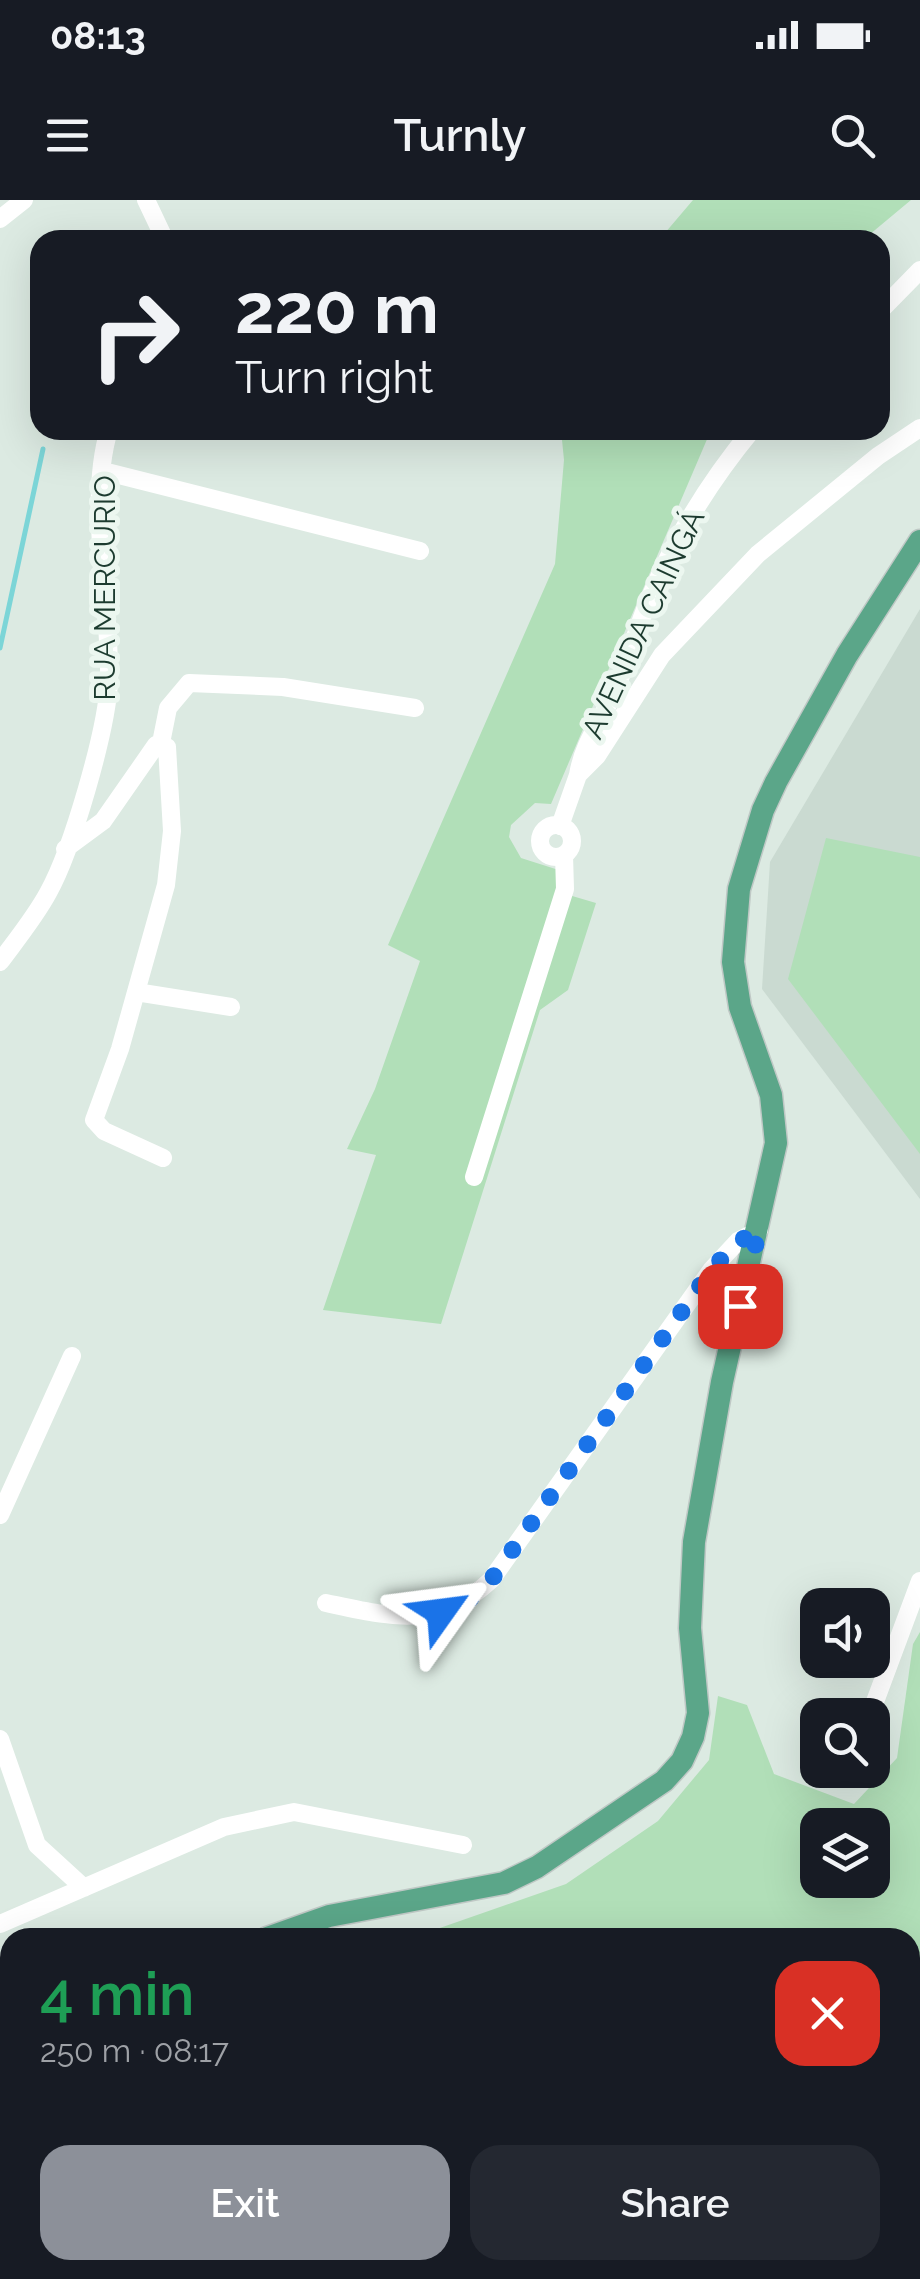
<!DOCTYPE html>
<meta charset="utf-8">
<style>
body{margin:0;font-family:Raleway,sans-serif;background:#242831;color:#f1f3f6;height:100vh;display:flex;flex-direction:column;font-size:38px;white-space:nowrap}
*{box-sizing:border-box;margin:0}
p{font-size:32px;color:#9ea1a6}
.icon{flex:none;width:55px;height:55px;fill:none;stroke:currentColor;stroke-width:2;stroke-linecap:round;stroke-linejoin:round}
.map{position:relative;flex:1;overflow:hidden}
.drawer{position:absolute;left:0px;top:1728px;width:920px;height:352px;display:flex;flex-direction:column;background:#171b24;border-radius:30px 30px 0 0;box-shadow:0 10px 40px #0002}
.drawer>*{flex:none}
.guide{position:absolute;left:30px;top:30px;width:860px;height:210px;border-radius:30px;box-shadow:0 10px 40px #0002;background:#171b24;color:#f1f3f6;overflow:hidden}
.fabs{position:absolute;left:800px;top:1388px;display:grid;gap:20px}
.fabs a{display:grid;place-items:center;width:90px;height:90px;border-radius:20px;background:#171b24;box-shadow:0 10px 40px #0002;font-size:50px}
.pin{position:absolute;display:grid;place-items:center;width:85px;height:85px;color:#fff;margin:-42px;border-radius:20px;box-shadow:0 5px 15px #0006}
.me{position:absolute;width:110px;margin:-55px;rotate:59deg;stroke-linejoin:round;filter:drop-shadow(0 0 8px #0008)}
.turn{display:flex;align-items:center;gap:35px;height:210px;padding:0 40px;font-size:45px}
.turn .icon{width:130px;height:130px;stroke-width:2.5}
.turn b{display:block;font-size:70px;line-height:85px}
.round{display:grid;place-items:center;flex:none;width:105px;height:105px;border-radius:30px;background:#242831}
.head{display:flex;align-items:center;justify-content:space-between;height:170px;padding:0 40px}
h1{font-size:60px;font-weight:600;line-height:75px;color:#1e9e55}
.primary-button{display:flex;gap:20px;margin-top:auto;padding:20px 40px}
.primary-button a{flex:1;height:115px;border-radius:30px;background:#8c9099;color:#fff;font-size:40px;font-weight:600;line-height:115px;text-align:center}
.primary-button a+a{background:#242831;color:#f1f3f6}
.status{display:flex;justify-content:space-between;align-items:center;height:70px;padding:0 50px;background:#171b24;direction:ltr}
.status svg{height:28px;fill:currentColor}
header{display:flex;justify-content:space-between;align-items:center;height:130px;padding:0 40px;background:#171b24;font-size:45px;font-weight:600}
.map>svg:first-child{display:block}
.built{fill:#cadad1}
.green{fill:#b1dfb8;fill-rule:evenodd}
.lines{fill:none;stroke-linecap:round;stroke-linejoin:round}
.stream{stroke:#7cd5d7;stroke-width:5}
.major-casing{stroke:#bfc8c5;stroke-width:25}
.minor{stroke:#fff;stroke-width:18}
.major{stroke:#5ba689;stroke-width:22}
.route{stroke:#1a73e8;stroke-width:18;stroke-dasharray:0 32.4}
.labels{text-anchor:middle;dominant-baseline:central;stroke-width:10;stroke-linejoin:round;paint-order:stroke}
.street-label{font-size:30px;fill:#1c3b2f;stroke:#ecf7f0}
</style>
<div class="status"><b>08:13</b><svg viewBox="0 0 49 12"><path d="M0 12V9h3v3zM5 12V6h3v6zM10 12V3h3v9zM15 12V0h3v12zM26 1h20v11H26zM47 4h2v5h-2z"/></svg></div>
<header><svg class="icon" aria-label="menu" viewBox="0 0 24 24"><path d="M4 6h16M4 12h16M4 18h16"/></svg>Turnly<svg class="icon" aria-label="search" viewBox="0 0 24 24"><circle cx="10" cy="10" r="6"/><path d="M15 15l6 6"/></svg></header>
<div class="map">
<svg width="920" height="2079" viewBox="0 0 920 2079">
<rect width="100%" height="100%" fill="#dceae2"/>
<!-- built -->
<path class="built" d="M 920,409 L 920,999 L 762,789 L 770,662 Z"/>
<!-- green -->
<path class="green" d="M 693,0 L 911,0 L 863,40 L 659,40 Z
M 561,230 L 711,230 L 551,604 L 535,603 L 511,625 L 509,637 L 521,658 L 568,673 L 562,693 L 596,703 L 568,790 L 540,810 L 441,1124 L 323,1110 L 376,955 L 347,949 L 375,889 L 420,761 L 388,745 L 555,364 L 564,260 Z
M 826,638 L 920,657 L 920,954 L 788,779 Z
M 920,1432 L 920,2002 L 910,2001 L 910,1738 L 414,1737 L 566,1684 L 658,1621 L 709,1560 L 718,1496 L 747,1505 L 774,1574 L 854,1604 L 897,1558 L 913,1444 ZM 818,1625 L 872,1625 L 872,1680 L 818,1680 Z"/>
<g class="lines">
<!-- stream -->
<path class="stream" d="M 0,448 L 43,249"/>
<defs>
<path id="major" d="M 267,1738 L 329,1716 L 504,1683 L 537,1667 L 664,1581 L 682,1561 L 693,1537 L 698,1513 L 690,1428 L 694,1342 L 722,1182 L 776,943 L 771,895 L 740,807 L 733,762 L 739,689 L 763,610 L 776,582 L 847,455 L 920,341
M 0,1791 L 10,1793"/>
</defs>
<!-- major casing -->
<use href="#major" class="major-casing"/>
<!-- minor -->
<path class="minor" d="M 146,0 L 165,40
M 0,19 L 24,0
M 880,111 L 920,70
M 103,271 L 420,351
M 161,543 L 168,508 L 189,483 L 283,487 L 415,508
M 578,575 C 583,543 603,518 615,490 C 628,461 636,431 648,402 C 674,339 709,282 752,230
M540 641a16 16 0 1 1 32 0a16 16 0 1 1-32 0Z
M 560,626 L 578,575 L 597,556 L 662,455 L 758,354 L 878,256 L 920,228
M 65,649 L 103,621 L 156,545 L 167,547 L 172,631 L 166,685 L 120,849 L 94,920 L 104,931 L 163,958
M 0,762 C 17,739 35,717 48,693 C 72,650 107,530 109,481 C 111,406 87,302 109,230
M 136,792 L 231,807
M 474,977 L 565,689 L 564,655
M 0,1315 L 72,1156
M 326,1403 C 392,1417 437,1430 491,1380 L 712,1069 L 738,1041 L 759,1030
M 870,1515 L 920,1381
M 0,1539 L 37,1645 L 84,1688
M 0,1724 L 224,1627 L 294,1612 L 463,1645
M 0,1935 L 10,1935
M 168,2070 L 177,2079
M 34,2079 L 36,2070"/>
<!-- major -->
<use href="#major" class="major"/>
</g>
<g class="lines">
<!-- route -->
<path class="route" d="M 441,1412 L 466,1402 L 491,1380 L 712,1069 L 738,1042 L 759,1030 L 740,1106"/>
</g>
<g class="labels">
<!-- street labels -->
<g class="street-label">
<text transform="translate(104 388) rotate(-90)">RUA MERCURIO</text>
<text transform="translate(643 424) rotate(-65)">AVENIDA CAINGÁ</text>
</g>
</g>
</svg>
<div class="fabs">
<a><svg class="icon" aria-label="sound" viewBox="0 0 24 24"><path d="M4 9h4l5-4v14l-5-4H4zM17 9q2 3 0 6"/></svg></a>
<a><svg class="icon" aria-label="search" viewBox="0 0 24 24"><circle cx="10" cy="10" r="6"/><path d="M15 15l6 6"/></svg></a>
<a><svg class="icon" aria-label="layers" viewBox="0 0 24 24"><path d="M12 4l9 5-9 5-9-5zM3 14l9 5 9-5"/></svg></a>
</div>
<div class="pin" style="left:740px;top:1106px;background:#d93025"><svg class="icon" aria-label="arrive" viewBox="0 0 24 24"><path d="M6 21V4h12l-3 4 3 4H6"/></svg></div>
<svg class="me" style="left:441px;top:1412px" viewBox="-20 -20 40 40"><path d="M0-17L14 15 0 8-14 15z" fill="#1a73e8" stroke="#fff" stroke-width="4"/></svg>
<div class="guide">
<div class="turn"><svg class="icon" aria-label="right" viewBox="0 0 24 24"><path d="M7 20v-9h11M14 6l5 5-5 5"/></svg><div><b>220 m</b>Turn right</div></div>
</div>
<section class="drawer">
<div class="head"><div><h1>4 min</h1><p>250 m · 08:17</p></div><a class="round" style="background:#d93025;color:#fff"><svg class="icon" aria-label="close" viewBox="0 0 24 24"><path d="M6 6l12 12M18 6L6 18"/></svg></a></div>
<div class="primary-button"><a>Exit</a><a>Share</a></div>
</section>
</div>
